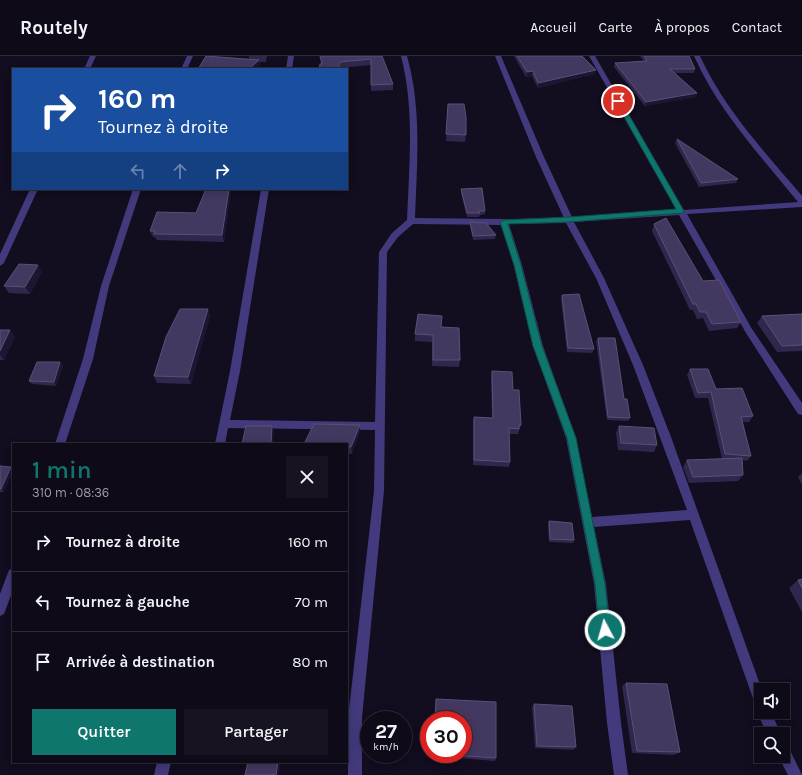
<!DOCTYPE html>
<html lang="fr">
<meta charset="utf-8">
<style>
body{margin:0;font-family:Karla,sans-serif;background:#171320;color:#f1f3f6;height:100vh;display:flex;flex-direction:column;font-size:15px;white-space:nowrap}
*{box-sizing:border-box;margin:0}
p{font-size:13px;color:#9b9aa1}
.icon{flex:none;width:22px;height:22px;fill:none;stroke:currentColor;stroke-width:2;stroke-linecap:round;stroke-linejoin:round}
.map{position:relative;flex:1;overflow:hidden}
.sheet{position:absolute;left:12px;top:387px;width:336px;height:320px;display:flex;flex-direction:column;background:#0e0a17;border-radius:0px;box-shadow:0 2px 10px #0003,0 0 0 1px #2e2b36}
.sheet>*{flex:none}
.hud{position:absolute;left:12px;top:12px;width:336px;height:122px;border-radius:0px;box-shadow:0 2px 10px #0003,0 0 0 1px #2e2b36;background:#1a4fa0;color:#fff;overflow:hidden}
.controls{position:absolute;left:754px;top:627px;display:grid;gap:8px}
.controls a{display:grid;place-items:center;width:36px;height:36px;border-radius:0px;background:#0e0a17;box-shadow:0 2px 10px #0003,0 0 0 1px #2e2b36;font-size:20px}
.speed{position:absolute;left:360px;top:655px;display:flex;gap:8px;font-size:20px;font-weight:700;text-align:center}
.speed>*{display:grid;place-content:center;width:52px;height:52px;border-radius:50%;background:#0e0a17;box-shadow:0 2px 10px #0003,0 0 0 1px #2e2b36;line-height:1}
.speed small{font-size:10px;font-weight:400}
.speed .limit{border:6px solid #d22;background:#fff;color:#111}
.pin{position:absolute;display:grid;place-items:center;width:34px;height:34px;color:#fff;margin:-17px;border:2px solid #fff;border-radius:50%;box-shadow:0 1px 4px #0007}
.me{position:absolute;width:44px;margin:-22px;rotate:354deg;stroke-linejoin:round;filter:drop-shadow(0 0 3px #0008)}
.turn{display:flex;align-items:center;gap:14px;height:84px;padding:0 20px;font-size:18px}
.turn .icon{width:52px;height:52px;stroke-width:2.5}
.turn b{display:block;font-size:28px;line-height:34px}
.lanes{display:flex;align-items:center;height:38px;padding:0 20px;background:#0003;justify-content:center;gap:20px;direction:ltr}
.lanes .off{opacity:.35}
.round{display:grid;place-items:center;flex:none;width:42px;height:42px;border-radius:0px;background:#171320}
.summary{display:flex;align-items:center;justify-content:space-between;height:68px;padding:0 20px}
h1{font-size:24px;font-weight:600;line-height:30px;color:#0f766e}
.primary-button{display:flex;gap:8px;margin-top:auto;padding:8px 20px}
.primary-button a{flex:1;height:46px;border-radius:0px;background:#0f766e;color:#fff;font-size:16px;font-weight:600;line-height:46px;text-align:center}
.primary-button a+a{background:#171320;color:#f1f3f6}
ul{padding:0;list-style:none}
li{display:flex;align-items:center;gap:12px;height:60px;padding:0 20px;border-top:1px solid #2e2b36}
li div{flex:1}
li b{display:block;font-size:15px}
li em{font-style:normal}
header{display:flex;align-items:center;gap:24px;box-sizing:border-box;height:56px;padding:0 20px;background:#0e0a17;border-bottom:1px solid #2e2b36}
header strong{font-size:19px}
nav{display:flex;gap:22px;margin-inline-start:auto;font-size:14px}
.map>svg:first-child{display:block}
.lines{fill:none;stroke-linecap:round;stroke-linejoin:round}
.minor{fill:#423a7c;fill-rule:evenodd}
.wall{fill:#31274c}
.shaded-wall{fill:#1d1532}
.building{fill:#43385f;stroke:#5a5078}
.route{fill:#0f766e;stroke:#0a4d48}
</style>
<header>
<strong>Routely</strong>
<nav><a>Accueil</a><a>Carte</a><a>À propos</a><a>Contact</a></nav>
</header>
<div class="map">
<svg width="802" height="719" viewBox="0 0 802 719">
<rect width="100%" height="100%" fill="#120d1f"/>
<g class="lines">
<!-- minor -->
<path class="minor" d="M 90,0 L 96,0 L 90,13 L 84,13 Z
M 187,0 L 193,0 L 187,13 L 181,13 Z
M 288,0 L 294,0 L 292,13 L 286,13 Z
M 401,0 L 407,0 C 422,53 417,108 415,162 L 504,163 L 564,162 L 536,101 L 495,0 L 501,0 L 544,101 L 572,161 L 677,154 L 589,0 L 595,0 L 684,154 L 798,146 C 760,99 719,56 694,0 L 700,0 C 725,54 764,95 802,140 L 802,151 L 687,158 L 752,273 L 802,347 L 802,359 L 798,358 L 746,277 L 679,159 L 574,166 L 604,222 L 643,309 L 671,381 L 762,634 L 761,634 L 761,656 L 771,656 L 781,678 L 767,678 L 757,656 L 759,653 L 755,648 L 690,464 L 594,471 L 606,528 L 621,667 L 628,719 L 614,719 L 607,667 L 594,528 L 566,382 L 533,290 L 514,209 L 501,169 L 413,168 L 398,181 L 387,196 L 384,435 L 362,662 L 362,719 L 348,719 L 348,662 L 374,435 L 375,374 L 228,372 L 225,388 L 215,388 L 230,315 L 261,133 L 269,133 L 240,315 L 230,364 L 375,366 L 379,196 L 392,177 L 407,164 C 409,109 415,54 401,0 ZM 566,167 L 596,222 L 633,309 L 687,454 L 592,461 L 576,382 L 543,290 L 522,209 L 509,168 Z
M 30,133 L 38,133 L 4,207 L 0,210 L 0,198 Z
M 133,133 L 141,133 L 109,230 L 93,303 L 65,388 L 55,388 L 83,303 L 101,230 Z
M 13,512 L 13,534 L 4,558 L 0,560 L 0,538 L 9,514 Z
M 783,688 L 788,690 L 802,719 L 788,719 L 778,700 L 783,700 Z
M 157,706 L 171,706 L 168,719 L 154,719 Z"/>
</g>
<!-- wall -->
<path class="wall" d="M 249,0 L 267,0 L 266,6 L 260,6 L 260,9 L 249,3 Z
M 382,0 L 393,28 L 393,34 L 371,35 L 371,9 L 340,12 L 320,8 Z
M 514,0 L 582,0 L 595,18 L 538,32 L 532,20 L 526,21 Z
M 640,0 L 689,0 L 695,13 L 694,17 L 674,17 L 697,37 L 696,41 L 645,50 L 614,11 L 615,7 L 644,5 Z
M 448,48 L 466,79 L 465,86 L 446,85 Z
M 677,83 L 738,123 L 736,127 L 699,131 L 675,87 Z
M 206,133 L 231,133 L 224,186 L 157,184 L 155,181 L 153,181 L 150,175 L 196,157 Z
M 461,133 L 485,155 L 485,158 L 480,159 L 479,161 L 467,161 L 461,137 Z
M 470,166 L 496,179 L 495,183 L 473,184 L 470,170 Z
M 654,168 L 703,225 L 741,266 L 737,272 L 709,275 L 703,262 L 697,263 L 693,254 L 690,254 L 652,175 Z
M 42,216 L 30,238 L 9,237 L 4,230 Z
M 562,239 L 594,293 L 592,297 L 567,296 L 561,243 Z
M 208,253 L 210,260 L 191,328 L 157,327 L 154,320 Z
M 802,258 L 802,295 L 777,296 L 757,267 L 762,260 Z
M 441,271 L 460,304 L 459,311 L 432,310 L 432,286 L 415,285 L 415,278 Z
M 0,274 L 10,274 L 15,281 L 4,304 L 0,304 Z
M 598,282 L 630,362 L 628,365 L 607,364 L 596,285 Z
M 60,306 L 63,310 L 56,330 L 32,328 L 29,325 Z
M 690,313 L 753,360 L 749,366 L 743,366 L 751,400 L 747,405 L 743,404 L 743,419 L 738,425 L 689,427 L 683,411 L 687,404 L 722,403 L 708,342 L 695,342 L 687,319 Z
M 492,315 L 513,334 L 521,369 L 518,378 L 509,378 L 510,406 L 509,411 L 473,409 L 473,366 L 474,361 L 492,362 L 491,321 Z
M 619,370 L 657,389 L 654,396 L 618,394 L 616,377 Z
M 360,375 L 352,398 L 347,397 L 347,388 Z
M 0,410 L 4,436 L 0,436 Z
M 802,417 L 802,429 L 798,421 Z
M 549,465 L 574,484 L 573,487 L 549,486 L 548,468 Z
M 802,523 L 802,556 L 789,532 L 798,524 Z
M 626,627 L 680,696 L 674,699 L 632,697 L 622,630 Z
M 436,643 L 496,646 L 496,702 L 495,705 L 433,700 L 433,698 L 463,698 L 463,664 L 434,664 Z
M 534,648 L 576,691 L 573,694 L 535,692 L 532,652 Z"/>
<!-- shaded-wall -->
<path class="shaded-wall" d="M 259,4 L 260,9 L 256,13 L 249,13 Z
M 596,14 L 595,18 L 538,32 L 538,27 Z
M 533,15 L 532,20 L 526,21 L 527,16 Z
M 697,37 L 696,41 L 645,50 L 646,46 Z
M 229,133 L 231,133 L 224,186 L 222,179 Z
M 38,209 L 42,216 L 30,238 L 25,231 Z
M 208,253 L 210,260 L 191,328 L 188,321 Z
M 10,274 L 15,281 L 4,304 L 0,299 L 0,295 Z
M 60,306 L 63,310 L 56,330 L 54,326 Z
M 360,369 L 360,375 L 352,398 L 351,391 Z
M 272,370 L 274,376 L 273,388 L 271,388 Z
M 11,411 L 13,413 L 13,416 L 4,436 L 1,433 Z
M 278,706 L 281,706 L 279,719 L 276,719 Z"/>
<!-- building -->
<path class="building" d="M 206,0 L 259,4 L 249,13 L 198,13 Z
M 320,0 L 382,0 L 393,28 L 371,29 L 371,3 L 340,6 L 338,13 L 319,13 L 320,8 L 322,8 Z
M 517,0 L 582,0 L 596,14 L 538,27 L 533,15 L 527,16 Z
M 644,0 L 689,0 L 695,13 L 670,13 L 697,37 L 646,46 L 615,7 L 647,5 Z
M 448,48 L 464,48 L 466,61 L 466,79 L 446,78 Z
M 677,83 L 738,123 L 701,127 Z
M 482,132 L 485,155 L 478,155 L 480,157 L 467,157 L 461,133 Z
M 206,133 L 229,133 L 222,179 L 154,178 L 155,175 L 150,175 L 157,156 L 196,157 Z
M 666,162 L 703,225 L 719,224 L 741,266 L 712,268 L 706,256 L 700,256 L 696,248 L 693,248 L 654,168 Z
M 470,166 L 486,167 L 496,179 L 473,180 Z
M 19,208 L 38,209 L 25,231 L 4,230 Z
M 579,238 L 594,293 L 568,292 L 562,239 Z
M 180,253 L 208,253 L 188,321 L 154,320 L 166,281 Z
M 418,258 L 442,260 L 441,271 L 459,272 L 460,304 L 433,304 L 433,279 L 415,278 Z
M 802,258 L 802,289 L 782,290 L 762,260 Z
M 0,274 L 10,274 L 0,295 Z
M 598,282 L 615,282 L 624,343 L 627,343 L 630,362 L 608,361 Z
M 37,306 L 60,306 L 54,326 L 29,325 Z
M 690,313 L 708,313 L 716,333 L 742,332 L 753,360 L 741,361 L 751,400 L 725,398 L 711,336 L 698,337 Z
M 492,315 L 512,316 L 513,334 L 519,334 L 521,369 L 519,369 L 519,373 L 509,372 L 510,406 L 474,404 L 474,361 L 493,362 Z
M 314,368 L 360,369 L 351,391 L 347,391 L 347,388 L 304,388 Z
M 246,370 L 272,370 L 271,388 L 242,388 Z
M 619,370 L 654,372 L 657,389 L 621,387 Z
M 742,402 L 743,419 L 693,421 L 687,404 Z
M 0,410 L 11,411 L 1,433 L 0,433 Z
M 549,465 L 572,467 L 574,484 L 550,483 Z
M 802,523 L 802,532 L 798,524 Z
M 626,627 L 667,628 L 680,696 L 637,695 Z
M 436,643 L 496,646 L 496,702 L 436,698 L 463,698 L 463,664 L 435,664 Z
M 534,648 L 572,650 L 576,691 L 537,690 Z
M 248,706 L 278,706 L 276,719 L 245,719 Z"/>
<!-- route -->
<path class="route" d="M 618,43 L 621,45 L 684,155 L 683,157 L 569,166 L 508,168 L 521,209 L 542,290 L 576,382 L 605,528 L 610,574 L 609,578 L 605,580 L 601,578 L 599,574 L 595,528 L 567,382 L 533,290 L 514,209 L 500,166 L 504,164 L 569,161 L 676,153 L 615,45 Z"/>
</svg>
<div class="controls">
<a><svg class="icon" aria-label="sound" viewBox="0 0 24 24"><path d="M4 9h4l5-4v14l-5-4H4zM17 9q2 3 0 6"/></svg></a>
<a><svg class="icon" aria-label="search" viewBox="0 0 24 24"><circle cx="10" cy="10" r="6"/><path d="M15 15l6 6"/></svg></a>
</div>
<div class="speed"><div>27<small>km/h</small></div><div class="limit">30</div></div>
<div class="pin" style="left:618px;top:45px;background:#d93025"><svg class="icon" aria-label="arrive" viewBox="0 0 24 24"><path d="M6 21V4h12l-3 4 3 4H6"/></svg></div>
<svg class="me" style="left:605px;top:574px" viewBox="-20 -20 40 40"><circle r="17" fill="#0f766e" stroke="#fff" stroke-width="3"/><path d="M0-11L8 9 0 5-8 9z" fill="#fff"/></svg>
<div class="hud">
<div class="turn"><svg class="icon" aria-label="right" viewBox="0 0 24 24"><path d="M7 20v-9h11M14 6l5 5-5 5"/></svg><div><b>160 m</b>Tournez à droite</div></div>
<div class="lanes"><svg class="icon off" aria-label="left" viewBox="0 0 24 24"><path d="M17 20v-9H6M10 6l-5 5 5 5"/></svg><svg class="icon off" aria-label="ahead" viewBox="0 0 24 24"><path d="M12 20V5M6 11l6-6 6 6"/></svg><svg class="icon" aria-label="right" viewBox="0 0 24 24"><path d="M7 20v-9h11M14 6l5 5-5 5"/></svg></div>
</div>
<section class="sheet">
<div class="summary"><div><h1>1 min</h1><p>310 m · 08:36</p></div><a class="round"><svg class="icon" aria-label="close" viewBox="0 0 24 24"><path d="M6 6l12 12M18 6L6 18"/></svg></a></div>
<ul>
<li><svg class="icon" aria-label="right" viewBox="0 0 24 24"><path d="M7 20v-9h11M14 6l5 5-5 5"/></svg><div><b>Tournez à droite</b></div><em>160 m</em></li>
<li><svg class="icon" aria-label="left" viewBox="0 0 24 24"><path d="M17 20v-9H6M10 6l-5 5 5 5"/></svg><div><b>Tournez à gauche</b></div><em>70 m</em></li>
<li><svg class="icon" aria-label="arrive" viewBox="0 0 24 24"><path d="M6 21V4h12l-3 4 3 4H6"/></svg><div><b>Arrivée à destination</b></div><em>80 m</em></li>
</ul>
<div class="primary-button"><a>Quitter</a><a>Partager</a></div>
</section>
</div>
